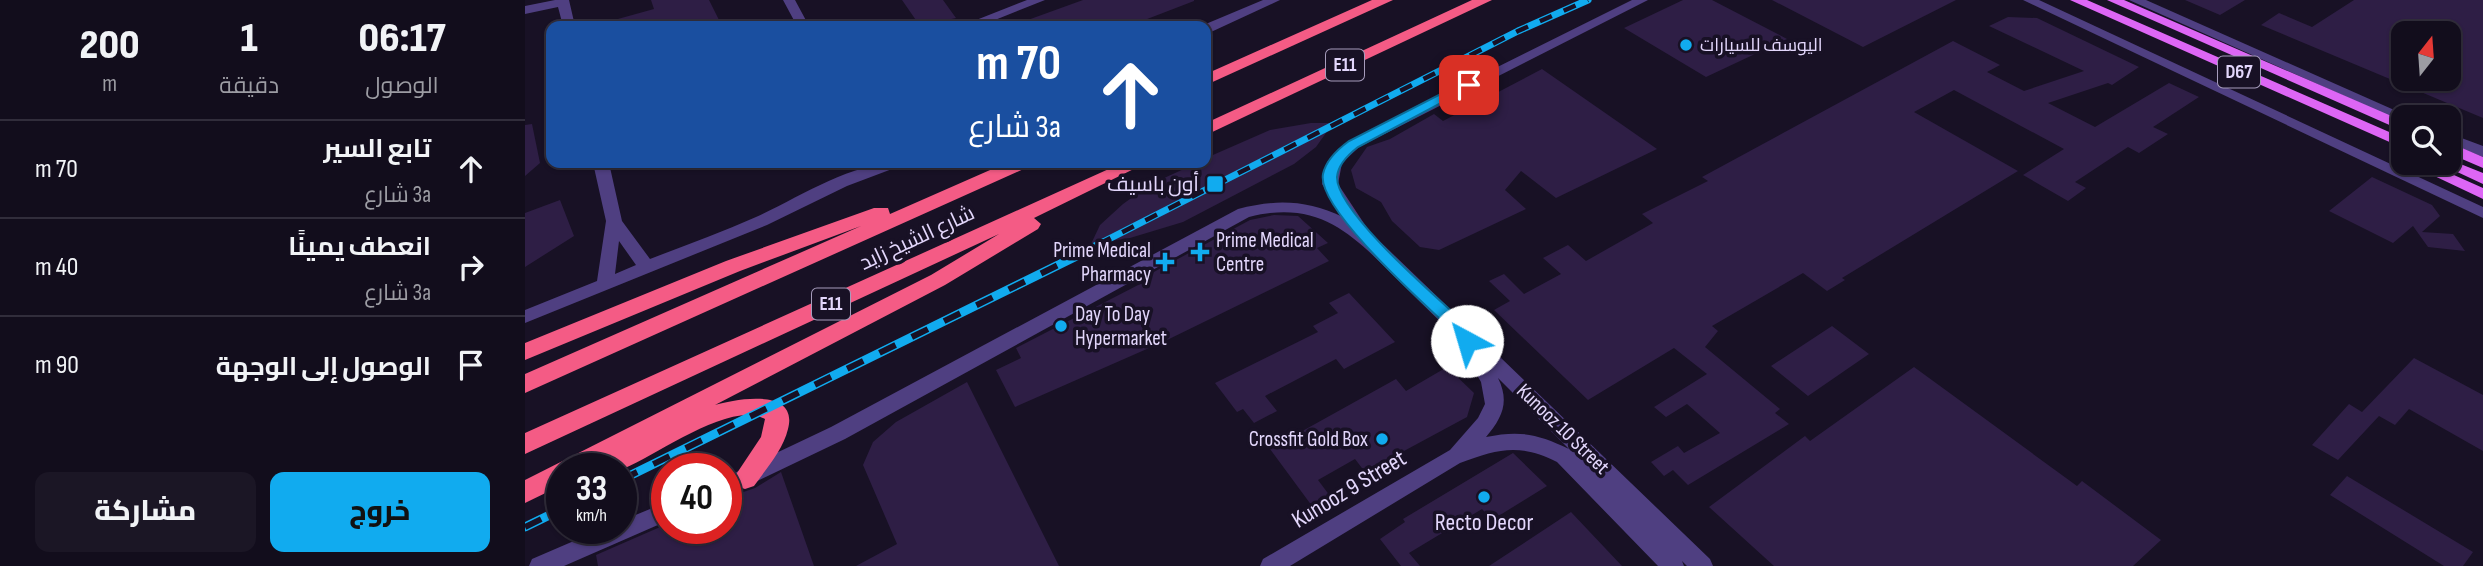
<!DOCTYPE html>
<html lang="ar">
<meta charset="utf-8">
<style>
body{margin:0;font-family:"Sofia Sans Condensed",Cairo,sans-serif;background:#1b1625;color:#f1f3f6;direction:rtl;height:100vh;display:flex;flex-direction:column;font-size:26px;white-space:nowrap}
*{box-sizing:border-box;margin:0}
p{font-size:23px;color:#9c9ca3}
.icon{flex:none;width:38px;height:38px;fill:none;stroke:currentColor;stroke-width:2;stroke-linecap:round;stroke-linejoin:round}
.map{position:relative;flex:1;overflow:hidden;direction:ltr}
.details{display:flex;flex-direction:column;background:#120d1c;width:525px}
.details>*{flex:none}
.banner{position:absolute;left:21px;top:21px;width:665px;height:147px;border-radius:14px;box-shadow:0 2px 5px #0004,0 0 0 2px #312d3b;direction:rtl;background:#1a4fa0;color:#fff;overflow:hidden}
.needle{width:46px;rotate:17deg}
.tools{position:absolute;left:1866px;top:21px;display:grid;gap:14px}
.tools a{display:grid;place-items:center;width:70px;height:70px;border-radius:14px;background:#120d1c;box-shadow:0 2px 5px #0004,0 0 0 2px #312d3b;font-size:35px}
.speed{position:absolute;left:21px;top:453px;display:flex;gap:14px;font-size:35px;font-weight:700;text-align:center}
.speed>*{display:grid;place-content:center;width:91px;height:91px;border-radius:50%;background:#120d1c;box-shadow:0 2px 5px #0004,0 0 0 2px #312d3b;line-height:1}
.speed small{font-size:18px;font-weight:400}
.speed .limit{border:10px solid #d22;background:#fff;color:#111}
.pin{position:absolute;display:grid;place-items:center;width:60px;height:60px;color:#fff;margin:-30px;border-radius:14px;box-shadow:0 4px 10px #0006}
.me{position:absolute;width:77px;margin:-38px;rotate:321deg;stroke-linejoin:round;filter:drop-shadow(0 0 5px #0008)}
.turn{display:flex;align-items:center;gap:24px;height:147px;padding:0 35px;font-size:32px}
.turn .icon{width:91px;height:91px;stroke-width:2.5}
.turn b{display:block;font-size:49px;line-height:60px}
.eta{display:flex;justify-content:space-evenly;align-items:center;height:119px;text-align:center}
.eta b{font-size:42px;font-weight:800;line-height:49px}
.cta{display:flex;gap:14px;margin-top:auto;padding:14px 35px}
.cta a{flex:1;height:80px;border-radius:14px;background:#11abef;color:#111;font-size:28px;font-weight:800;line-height:80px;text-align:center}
.cta a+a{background:#1b1625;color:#f1f3f6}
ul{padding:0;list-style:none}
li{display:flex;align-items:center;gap:21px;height:98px;padding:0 35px;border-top:2px solid #312d3b}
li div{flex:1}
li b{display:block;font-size:26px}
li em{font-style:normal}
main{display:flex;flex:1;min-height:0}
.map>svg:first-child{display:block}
.building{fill:#2e1e45;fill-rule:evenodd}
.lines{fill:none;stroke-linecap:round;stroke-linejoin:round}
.minor{fill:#4f3f81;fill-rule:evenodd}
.major{fill:#dd66f5;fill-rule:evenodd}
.highway{fill:#f45b85;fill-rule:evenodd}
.rail-far1-casing{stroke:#11abef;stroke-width:7}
.rail-casing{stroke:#11abef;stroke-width:9}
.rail-far1{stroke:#181125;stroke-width:4.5;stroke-dasharray:13;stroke-linecap:butt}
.rail{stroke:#181125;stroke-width:6;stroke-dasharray:18;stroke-linecap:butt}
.route{fill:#11abef;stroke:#0b6f9b;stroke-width:2}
.poi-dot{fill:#11abef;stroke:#181125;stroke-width:2.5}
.labels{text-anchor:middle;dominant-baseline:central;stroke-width:7;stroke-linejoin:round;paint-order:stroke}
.far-poi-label{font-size:18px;fill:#e3d7fc;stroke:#181125;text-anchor:start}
.shield{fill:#181125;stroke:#a69cbc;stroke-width:2}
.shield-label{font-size:19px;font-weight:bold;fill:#e3d7fc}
.poi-label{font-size:21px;fill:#e3d7fc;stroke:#181125;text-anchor:end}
.street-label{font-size:21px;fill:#e3d7fc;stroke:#181125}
.near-street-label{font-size:24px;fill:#e3d7fc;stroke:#181125}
.near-poi-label{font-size:24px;fill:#e3d7fc;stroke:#181125}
</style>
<main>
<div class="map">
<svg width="1958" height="566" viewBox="0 0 1958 566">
<rect width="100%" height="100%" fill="#181125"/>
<!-- building -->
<path class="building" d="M 126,0 L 184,0 L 197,26 L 83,26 L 82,22 L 129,9 Z
M 377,0 L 418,0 L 431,18 L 395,26 Z
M 558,0 L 669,0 L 669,1 L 604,26 L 486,26 Z
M 1158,0 L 1187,0 L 1262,39 L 1181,77 L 1099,28 Z
M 1247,0 L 1431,0 L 1338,47 Z
M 1660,0 L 1720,0 L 1695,15 Z
M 1829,0 L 1958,0 L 1958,118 L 1736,25 L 1754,13 L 1787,27 ZM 1878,33 L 1923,33 L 1923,79 L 1878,79 Z
M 1483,17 L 1512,18 L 1614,67 L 1587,85 L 1583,83 L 1523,103 L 1570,127 L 1644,83 L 1674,97 L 1628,127 L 1643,134 L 1614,153 L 1603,147 L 1550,182 L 1561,188 L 1543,201 L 1498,175 L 1539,149 L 1429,90 L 1389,112 L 1493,171 L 1317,278 L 1320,280 L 1302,291 L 1278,273 L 1187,326 L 1193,331 L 1180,347 L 1255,409 L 1250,413 L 1264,424 L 1163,485 L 1148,470 L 1139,476 L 1126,462 L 1153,446 L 1159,453 L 1195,433 L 1162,404 L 1141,417 L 1129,407 L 1182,374 L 1149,348 L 1063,400 L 969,310 L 985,301 L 964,281 L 979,274 L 999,294 L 1036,274 L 1018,258 L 1043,245 L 1061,261 L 1128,223 L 1117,214 L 1183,181 L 1177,177 L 1428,41 L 1475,65 L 1462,72 L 1499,91 L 1559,71 L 1464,26 Z
M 1017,69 L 1132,149 L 1031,198 L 996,171 L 980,190 L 1001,209 L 914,250 L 895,247 L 867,221 L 856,202 L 831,188 L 826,170 L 842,147 L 865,139 L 909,114 L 918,121 Z
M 786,123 L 808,123 L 791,147 L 769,164 L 658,222 L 605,238 L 566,244 L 575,225 L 598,204 L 626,184 L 672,163 L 681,163 L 681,158 L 745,130 Z
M 7,124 L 15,163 L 0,176 L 0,125 Z
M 1847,177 L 1907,205 L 1915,216 L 1897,232 L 1928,234 L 1940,251 L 1903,247 L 1888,226 L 1868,243 L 1804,211 Z
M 35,200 L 49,236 L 0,267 L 0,213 Z
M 749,215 L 773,216 L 803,243 L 792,248 L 804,261 L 640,341 L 490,407 L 471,370 L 496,358 L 491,348 L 617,283 L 614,280 L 725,220 Z
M 824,293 L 870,342 L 819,369 L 811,359 L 740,396 L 752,411 L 729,423 L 718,409 L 712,412 L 690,383 L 793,332 L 788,326 L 813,313 L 804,303 Z
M 1307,326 L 1344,354 L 1283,396 L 1246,366 Z
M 1889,358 L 1958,395 L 1958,451 L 1884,409 L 1870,425 L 1854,416 L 1813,460 L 1787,445 L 1824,404 L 1837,412 Z
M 922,367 L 949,393 L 942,417 L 840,472 L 830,459 L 793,480 L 805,496 L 787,506 L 745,449 L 871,379 L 881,391 Z
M 1389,367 L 1552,486 L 1557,481 L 1636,540 L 1608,566 L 1249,566 L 1184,507 L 1280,436 L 1285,441 Z
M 442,382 L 534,566 L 331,566 L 372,544 L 338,465 L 348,442 L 371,422 Z
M 988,453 L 1022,486 L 967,520 L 957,509 L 884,553 L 895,566 L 876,566 L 855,539 L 880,522 L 878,519 Z
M 256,472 L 289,566 L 73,566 L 71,555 L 142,524 L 142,528 L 201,528 L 201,498 L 230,488 Z
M 1822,476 L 1948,552 L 1938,566 L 1919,566 L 1805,495 Z
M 1046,512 L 1097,566 L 964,566 Z"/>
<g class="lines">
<!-- minor -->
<path class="minor" d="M 30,0 L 44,0 L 50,26 L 38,26 L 33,7 L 0,14 L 0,6 Z
M 258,0 L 270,0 L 284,26 L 272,26 Z
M 502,0 L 520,0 L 455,26 L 436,26 Z
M 738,0 L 755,0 L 686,32 L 681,33 L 681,26 L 676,26 Z
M 1107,0 L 1123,0 L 834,147 L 817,163 L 813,184 L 844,231 L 1185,559 L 1188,566 L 1162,566 L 1157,561 L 1159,566 L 1133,566 L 1032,462 C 994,443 973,449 935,463 L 765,566 L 735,566 L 738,559 L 925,450 L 953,418 L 960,404 L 956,382 L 938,351 L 940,346 C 918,324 896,303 874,281 C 828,235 795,199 724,217 L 320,439 L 201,496 L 201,477 L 306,427 L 713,209 C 751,199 782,200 818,217 L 797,184 L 802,162 L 824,141 ZM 973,378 L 1044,449 C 1013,434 995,430 961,437 C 977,418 985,402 973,378 Z
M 1498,0 L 1514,0 L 1958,207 L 1958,218 Z
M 1604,0 L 1621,0 L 1885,117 L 1878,117 L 1878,121 L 1873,120 Z
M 1923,133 L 1958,146 L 1958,157 L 1923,143 Z
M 68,163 L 84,163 L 97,221 L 125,259 C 161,245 197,232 231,217 C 277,196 327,161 378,163 L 375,166 L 322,186 L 242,225 L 0,323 L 0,310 L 72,281 L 81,221 ZM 94,241 L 111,265 L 90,274 Z
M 142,502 L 142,521 L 39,566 L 4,566 L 7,559 L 79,528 L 96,528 L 96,521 Z"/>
<!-- major -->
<path class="major" d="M 1545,0 L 1562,0 L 1878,138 L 1878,148 Z
M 1582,0 L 1599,0 L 1878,121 L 1878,131 Z
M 1923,142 L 1958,157 L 1958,168 L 1923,153 Z
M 1923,159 L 1958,173 L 1958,184 L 1913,163 L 1923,163 Z
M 1882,163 L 1902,163 L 1958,188 L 1958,199 Z"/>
<!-- highway -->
<path class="highway" d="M 847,0 L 868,0 L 681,85 L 681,74 Z
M 947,0 L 967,0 L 681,135 L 681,123 Z
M 481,163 L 505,163 L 503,167 L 0,393 L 0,374 L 336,226 L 215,271 L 0,360 L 0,343 L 201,261 L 349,208 L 363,208 L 365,214 Z
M 597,163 L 621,163 L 509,218 L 516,224 L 513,229 L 420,285 L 190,405 C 210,399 274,387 263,429 C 258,450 241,469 229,486 L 220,489 L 211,486 L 208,479 L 236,437 L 240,419 C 206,400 132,455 100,468 C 85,474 55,469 37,469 L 37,485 L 0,503 L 0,480 L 406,275 L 474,234 L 0,454 L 0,433 Z"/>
<defs>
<path id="rail-far1" d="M 574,244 L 993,31 L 1063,0"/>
<path id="rail" d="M 96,480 L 578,243
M 0,527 L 37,509"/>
</defs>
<!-- rail-far1 casing -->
<use href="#rail-far1" class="rail-far1-casing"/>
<!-- rail casing -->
<use href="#rail" class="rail-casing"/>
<!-- rail-far1 -->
<use href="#rail-far1" class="rail-far1"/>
<!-- rail -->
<use href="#rail" class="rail"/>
</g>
<!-- route -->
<path class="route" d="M 939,82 L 950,85 L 833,147 C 824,154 813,164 812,177 C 811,212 915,300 943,326 L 950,341 L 942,347 L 936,345 L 930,333 C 904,308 791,209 798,174 C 801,160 813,149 824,141 Z"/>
<!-- markers -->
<g class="poi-dot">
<circle cx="1161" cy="45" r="7"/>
<rect x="681" y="175" width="18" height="18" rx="3.5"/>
<path d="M671.5 241.5h7v7h7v7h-7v7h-7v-7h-7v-7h7z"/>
<path d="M636.5 251.5h7v7h7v7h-7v7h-7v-7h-7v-7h7z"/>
<circle cx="536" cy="326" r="7"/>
<circle cx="857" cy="439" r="7"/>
<circle cx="959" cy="497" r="7"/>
</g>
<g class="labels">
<!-- far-poi labels -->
<g class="far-poi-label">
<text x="1175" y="45">اليوسف للسيارات</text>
</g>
<!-- shield labels -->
<g class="shield">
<rect x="801" y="49.5" width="38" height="31" rx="5"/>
<rect x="1693" y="56.5" width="42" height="31" rx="5"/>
<rect x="287" y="288.5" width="38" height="31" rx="5"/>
</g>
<g class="shield-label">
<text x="820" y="65">E11</text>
<text x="1714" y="72">D67</text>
<text x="306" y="304">E11</text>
</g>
<!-- poi labels -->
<g class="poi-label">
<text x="674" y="184">أون باسيف</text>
<text x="691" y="240" text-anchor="start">Prime Medical<tspan x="691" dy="24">Centre</tspan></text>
<text x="626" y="250">Prime Medical<tspan x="626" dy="24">Pharmacy</tspan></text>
<text x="550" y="314" text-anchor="start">Day To Day<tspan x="550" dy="24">Hypermarket</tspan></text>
<text x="843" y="439">Crossfit Gold Box</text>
</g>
<!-- street labels -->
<g class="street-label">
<text transform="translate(392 238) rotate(-25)">شارع الشيخ زايد</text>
<text transform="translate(1038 429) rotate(44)">Kunooz 10 Street</text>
</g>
<!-- near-street labels -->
<g class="near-street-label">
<text transform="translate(824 489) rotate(-31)">Kunooz 9 Street</text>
</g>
<!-- near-poi labels -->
<g class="near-poi-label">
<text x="959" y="522">Recto Decor</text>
</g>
</g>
</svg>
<div class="tools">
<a><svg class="needle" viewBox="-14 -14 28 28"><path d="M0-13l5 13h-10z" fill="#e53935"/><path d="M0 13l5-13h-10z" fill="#9c9ca3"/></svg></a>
<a><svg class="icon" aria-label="search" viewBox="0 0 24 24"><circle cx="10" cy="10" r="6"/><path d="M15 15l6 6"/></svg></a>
</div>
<div class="speed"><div>33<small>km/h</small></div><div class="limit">40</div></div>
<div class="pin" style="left:944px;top:85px;background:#d93025"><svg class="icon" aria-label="arrive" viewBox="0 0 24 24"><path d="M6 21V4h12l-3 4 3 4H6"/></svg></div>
<svg class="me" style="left:942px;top:341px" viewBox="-20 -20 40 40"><circle r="19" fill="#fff"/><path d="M0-13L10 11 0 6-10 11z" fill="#11abef"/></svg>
<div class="banner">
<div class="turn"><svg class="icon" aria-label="ahead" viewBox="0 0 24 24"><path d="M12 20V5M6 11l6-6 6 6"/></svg><div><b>70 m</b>3a شارع</div></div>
</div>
</div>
<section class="details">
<div class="eta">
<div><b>06:17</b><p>الوصول</p></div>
<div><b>1</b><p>دقيقة</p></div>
<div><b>200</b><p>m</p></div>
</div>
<ul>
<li><svg class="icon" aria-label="ahead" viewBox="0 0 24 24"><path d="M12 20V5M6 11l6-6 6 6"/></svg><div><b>تابع السير</b><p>3a شارع</p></div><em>70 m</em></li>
<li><svg class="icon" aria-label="right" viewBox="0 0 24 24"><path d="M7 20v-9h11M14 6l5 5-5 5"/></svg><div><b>انعطف يمينًا</b><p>3a شارع</p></div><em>40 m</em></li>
<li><svg class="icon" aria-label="arrive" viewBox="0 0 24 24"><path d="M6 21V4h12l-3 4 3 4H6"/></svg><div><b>الوصول إلى الوجهة</b></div><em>90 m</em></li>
</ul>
<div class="cta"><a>خروج</a><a>مشاركة</a></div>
</section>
</main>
